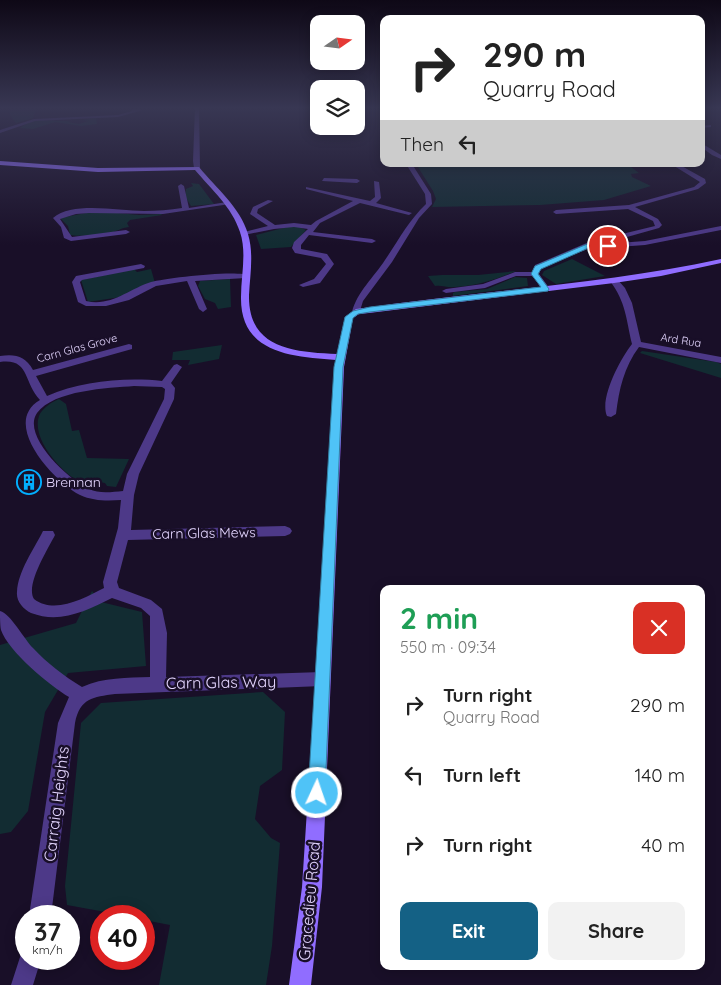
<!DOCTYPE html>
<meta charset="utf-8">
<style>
body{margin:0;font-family:Quicksand,sans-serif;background:#f2f2f2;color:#222;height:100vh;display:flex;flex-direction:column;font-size:19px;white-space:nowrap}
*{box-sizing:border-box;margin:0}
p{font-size:16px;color:#767676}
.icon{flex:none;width:28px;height:28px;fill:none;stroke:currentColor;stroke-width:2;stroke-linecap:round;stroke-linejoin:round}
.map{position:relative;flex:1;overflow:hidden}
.sheet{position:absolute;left:380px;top:585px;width:325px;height:385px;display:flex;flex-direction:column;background:#fff;border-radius:10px;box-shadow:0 2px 12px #0003}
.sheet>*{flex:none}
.guide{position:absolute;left:380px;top:15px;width:325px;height:152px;border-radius:10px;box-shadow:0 2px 12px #0003;background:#fff;color:#222;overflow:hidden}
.needle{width:32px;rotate:76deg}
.tools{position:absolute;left:310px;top:15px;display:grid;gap:10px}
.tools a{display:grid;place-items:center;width:55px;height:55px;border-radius:10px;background:#fff;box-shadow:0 2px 12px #0003;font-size:25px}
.speed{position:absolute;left:15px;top:905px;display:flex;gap:10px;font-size:25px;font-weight:700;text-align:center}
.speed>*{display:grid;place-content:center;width:65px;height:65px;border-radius:50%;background:#fff;box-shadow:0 2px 12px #0003;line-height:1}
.speed small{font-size:12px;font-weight:400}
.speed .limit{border:8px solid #d22;background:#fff;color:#111}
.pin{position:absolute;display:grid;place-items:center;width:42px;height:42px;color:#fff;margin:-21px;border:2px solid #fff;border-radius:50%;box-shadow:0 1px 5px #0007}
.me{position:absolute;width:55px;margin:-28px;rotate:3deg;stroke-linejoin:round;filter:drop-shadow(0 0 4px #0008)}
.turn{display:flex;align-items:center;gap:18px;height:105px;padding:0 20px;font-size:22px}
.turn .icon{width:65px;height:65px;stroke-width:2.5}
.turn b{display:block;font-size:35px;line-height:42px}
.then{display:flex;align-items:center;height:48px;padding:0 20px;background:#0003;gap:10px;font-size:19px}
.round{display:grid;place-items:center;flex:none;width:52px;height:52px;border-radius:10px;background:#f2f2f2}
.overview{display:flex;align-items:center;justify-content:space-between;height:85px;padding:0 20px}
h1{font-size:30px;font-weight:700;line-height:38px;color:#1e9e55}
.action{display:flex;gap:10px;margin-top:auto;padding:10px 20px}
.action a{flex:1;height:58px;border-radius:10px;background:#146185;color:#fff;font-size:20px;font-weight:700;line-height:58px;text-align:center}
.action a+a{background:#f2f2f2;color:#222}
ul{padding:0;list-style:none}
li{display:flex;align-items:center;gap:15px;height:70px;padding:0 20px}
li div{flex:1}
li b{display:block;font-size:19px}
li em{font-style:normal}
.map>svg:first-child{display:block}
.green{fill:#122c32}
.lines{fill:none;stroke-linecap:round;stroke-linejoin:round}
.street{fill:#4d3988;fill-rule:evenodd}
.secondary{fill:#906dff;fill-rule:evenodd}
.route{fill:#4fc3f7;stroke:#337fa1}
.labels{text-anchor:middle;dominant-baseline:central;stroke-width:5;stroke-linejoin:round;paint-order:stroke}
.far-street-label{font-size:11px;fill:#e4d6ff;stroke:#190f28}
.poi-label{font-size:14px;fill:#e4d6ff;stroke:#190f28;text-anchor:start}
.street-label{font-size:14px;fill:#e4d6ff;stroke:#190f28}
.near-street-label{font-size:16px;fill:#e4d6ff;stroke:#190f28}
</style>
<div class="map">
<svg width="721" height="985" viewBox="0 0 721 985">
<rect width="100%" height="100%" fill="#190f28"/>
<!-- green -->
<path class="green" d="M 10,107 L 37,107 L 33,118 L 16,123 L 10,115 Z
M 96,118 L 97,124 L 81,126 L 55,122 L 33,129 L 20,128 C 35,116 52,122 71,121 L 67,122 L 79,124 L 88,121 L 82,120 Z
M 416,164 L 627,164 L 639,173 L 631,174 L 632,177 L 651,186 L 604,200 L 540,205 L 432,207 L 436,199 L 433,191 Z
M 191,183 L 199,184 L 214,204 L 191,206 L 185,196 L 186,189 L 193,186 Z
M 96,211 L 139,215 L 161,214 L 162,215 L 130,220 L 127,223 L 129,227 C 121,228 117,231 111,233 C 98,235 83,237 70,235 L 68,226 L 60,218 Z
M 287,227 L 299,227 L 306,230 L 291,247 L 261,249 L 256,235 Z
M 572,259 L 605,276 L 556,284 L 542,275 L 544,271 Z
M 134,269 L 137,272 L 151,269 L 155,283 L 121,297 L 88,302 L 81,280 Z
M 516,271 C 497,279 477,286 455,287 C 447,288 443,285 435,286 L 428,276 L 442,275 L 478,275 Z
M 515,277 L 527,278 L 528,286 L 453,296 L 453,293 L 455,292 L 487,289 Z
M 230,279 L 231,307 L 218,309 L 215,303 L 205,299 L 198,286 L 200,281 Z
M 222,345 L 219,359 L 188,365 L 190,360 L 172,360 L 173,352 Z
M 642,351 L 716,362 L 721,364 L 721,378 L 640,353 Z
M 59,399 L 66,404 L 72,431 L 79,430 L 87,458 L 129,459 L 116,487 L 107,486 L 105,483 L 99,482 L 91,487 C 69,482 30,441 39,416 C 42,408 52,402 59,399 Z
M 92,591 L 101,602 L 142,612 L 146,666 L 68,673 L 45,712 L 28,811 L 11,832 L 0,834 L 0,645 L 76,623 Z
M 263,692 L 285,712 L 282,770 L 260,786 L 255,819 L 271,838 L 280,843 L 272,946 L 266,985 L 159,985 L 170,925 L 144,920 L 144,916 L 127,916 L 67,905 L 65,886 L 81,723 L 101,703 Z"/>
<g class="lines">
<!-- street -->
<path class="street" d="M 195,107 L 199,107 L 200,168 L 197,170 L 194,168 L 193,161 Z
M 132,109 L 143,110 L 118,117 L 35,121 L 0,133 L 0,130 L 34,119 L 118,115 L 132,111 Z
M 382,110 L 384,110 L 384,122 L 382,121 Z
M 711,125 L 711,127 L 701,128 L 701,126 Z
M 701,143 L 721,155 L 721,159 L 712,155 L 701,147 Z
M 406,164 L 412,164 L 431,194 L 432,204 L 419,218 L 392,262 L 363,301 L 359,314 L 353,314 L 352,312 C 357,292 374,277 385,260 C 398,241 409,220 426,204 L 425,194 Z
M 671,164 L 678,164 L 705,179 L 706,183 L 698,189 L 635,207 L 658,219 L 662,225 L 659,228 L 595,246 L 541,268 L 539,274 L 550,289 L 549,291 L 543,291 L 533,276 L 516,276 L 485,288 L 446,293 L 442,291 L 446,289 L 483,284 L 515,272 L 532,272 L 535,265 L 589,242 L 655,226 L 653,221 L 628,209 L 556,214 L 553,212 L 556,210 L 629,205 L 694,187 L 700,182 Z
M 324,178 L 357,179 L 360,181 L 357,183 L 322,181 Z
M 374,181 L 379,182 L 381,198 L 376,203 L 412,213 L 409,215 L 360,203 L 320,223 L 313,232 L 372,239 L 376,241 L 372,243 L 309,235 L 301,245 L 301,249 L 327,254 L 334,264 L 320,283 L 303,287 L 299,285 L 314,279 L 326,264 L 321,258 L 295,253 L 292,248 L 294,242 L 308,229 L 294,227 L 274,229 L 244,235 L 240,233 L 268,226 L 250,214 L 253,207 L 268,200 L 273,201 L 258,209 L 257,213 L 275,225 L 294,223 L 311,225 L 316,221 L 353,201 L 306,189 L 306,187 L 370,201 L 375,197 Z
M 181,184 L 184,186 L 189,208 L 227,202 L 230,204 L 163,214 L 89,213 L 76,214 L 60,219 L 72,237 L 126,230 L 130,232 L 126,234 L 71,241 L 64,238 L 61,227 L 53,218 C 73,201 118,211 144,211 C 157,211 170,210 182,208 L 178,186 Z
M 721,226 L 721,230 L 645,245 L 604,248 L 600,246 L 604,244 L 645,241 Z
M 141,264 L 145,266 L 144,268 L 82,280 L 80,282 L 86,301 C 111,307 129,289 151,282 C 166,278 240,269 250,276 L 246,278 L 195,281 L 207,309 L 203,312 L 199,309 L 187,281 L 156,286 L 129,300 L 106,306 L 86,306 L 78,302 L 72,282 L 76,276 Z
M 611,279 L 617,279 L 625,288 L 632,303 L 641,342 L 721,357 L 721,363 L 639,347 C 624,367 619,389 616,414 L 611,417 L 607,416 C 599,398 621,358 632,344 C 626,319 626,302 610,281 Z
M 129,344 L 132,345 L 132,349 L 36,376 L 47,396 C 81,381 126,377 162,381 L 174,365 L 177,364 L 182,367 L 171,383 L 175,388 L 174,399 L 139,474 L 134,495 L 131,530 L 285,526 L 290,528 L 292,531 L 290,534 L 285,536 L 128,540 L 117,582 L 119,588 L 151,600 L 162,609 L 167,633 L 166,677 L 322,672 L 328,674 L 330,679 L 328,684 L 322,686 L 115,694 C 93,697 80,698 75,723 L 51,916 L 29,916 L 58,723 L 69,697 C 50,686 8,651 1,630 C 0,625 0,616 0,611 C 11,614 24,639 33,648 C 47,663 64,676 82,687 C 104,677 127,678 150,677 L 150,616 L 141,608 L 112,598 C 86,611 60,624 31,613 C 23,609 16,601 17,592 C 18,571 34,549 43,531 L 53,531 L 55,535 C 48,549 25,585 34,599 C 55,615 84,598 104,588 L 103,582 L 118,528 L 121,500 C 107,501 93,501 80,495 C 54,482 0,423 40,400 C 23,382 30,358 0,362 L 0,356 C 16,354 25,356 33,370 ZM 134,386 L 162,387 L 165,389 L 164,399 L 127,474 L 123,491 C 112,492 99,494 89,489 C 70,481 21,436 37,413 C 54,390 108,388 134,386 Z
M 26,949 L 26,959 L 41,959 L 33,985 L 11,985 L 22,951 Z"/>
<!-- secondary -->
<path class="secondary" d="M 0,161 L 98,168 L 199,167 C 216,188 240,207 248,234 C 254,254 250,275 249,295 C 248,349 294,352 337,354 L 345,317 L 356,309 C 478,291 600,285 721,259 L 721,263 L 661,276 L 614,283 L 369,313 L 359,314 L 353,318 L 344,367 L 322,887 L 311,985 L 289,985 L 302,887 L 336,360 C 291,357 240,353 241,297 C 241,275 247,253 240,232 C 232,207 211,189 195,170 L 98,172 L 0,165 Z"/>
</g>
<!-- sky -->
<linearGradient id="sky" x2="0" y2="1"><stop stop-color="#0e0816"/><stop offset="0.44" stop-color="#383753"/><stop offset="1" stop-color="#383753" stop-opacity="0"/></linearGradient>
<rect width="721" height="245" fill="url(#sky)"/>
<!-- route -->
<path class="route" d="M 592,242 L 612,246 L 608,249 L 593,246 L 541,269 L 538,274 L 549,289 L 548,291 L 370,312 L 358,314 L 353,318 L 343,367 L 325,793 L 323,799 L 317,801 L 311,799 L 308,793 L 334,367 L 345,317 L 353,311 L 370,307 L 541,287 L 531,274 L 535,266 Z"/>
<!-- icons -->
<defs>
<symbol id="building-ring" viewBox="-11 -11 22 22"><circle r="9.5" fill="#190f28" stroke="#02afff" stroke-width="1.5"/><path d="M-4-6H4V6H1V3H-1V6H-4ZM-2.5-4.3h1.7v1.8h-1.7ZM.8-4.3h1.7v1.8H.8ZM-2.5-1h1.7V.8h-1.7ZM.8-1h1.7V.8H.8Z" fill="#02afff"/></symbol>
</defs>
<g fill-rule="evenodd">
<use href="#building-ring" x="15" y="468" width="28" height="28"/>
</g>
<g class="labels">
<!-- far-street labels -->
<g class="far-street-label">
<text transform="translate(681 340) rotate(9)">Ard Rua</text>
<text transform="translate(77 348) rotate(-15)">Carn Glas Grove</text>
</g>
<!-- poi labels -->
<g class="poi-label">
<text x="46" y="482">Brennan</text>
</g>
<!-- street labels -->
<g class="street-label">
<text transform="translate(204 533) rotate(-1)">Carn Glas Mews</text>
</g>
<!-- near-street labels -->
<g class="near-street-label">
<text transform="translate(221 682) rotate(-1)">Carn Glas Way</text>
<text transform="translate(56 804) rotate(-83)">Carraig Heights</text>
<text transform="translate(309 901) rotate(-85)">Gracedieu Road</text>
</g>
</g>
</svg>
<div class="tools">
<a><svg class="needle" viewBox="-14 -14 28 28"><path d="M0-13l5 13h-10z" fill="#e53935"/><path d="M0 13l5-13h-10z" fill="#767676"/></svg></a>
<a><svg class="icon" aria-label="layers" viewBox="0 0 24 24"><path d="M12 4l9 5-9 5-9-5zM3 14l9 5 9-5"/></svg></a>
</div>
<div class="speed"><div>37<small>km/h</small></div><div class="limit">40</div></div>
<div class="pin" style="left:608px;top:246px;background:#d93025"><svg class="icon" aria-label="arrive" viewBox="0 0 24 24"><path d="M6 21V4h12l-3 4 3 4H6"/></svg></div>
<svg class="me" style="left:317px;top:793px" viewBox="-20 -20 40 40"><circle r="17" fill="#4fc3f7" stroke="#fff" stroke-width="3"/><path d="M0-11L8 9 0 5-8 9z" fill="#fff"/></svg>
<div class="guide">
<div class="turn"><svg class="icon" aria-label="right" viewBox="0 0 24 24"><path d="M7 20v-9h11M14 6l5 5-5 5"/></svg><div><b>290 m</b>Quarry Road</div></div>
<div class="then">Then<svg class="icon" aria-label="left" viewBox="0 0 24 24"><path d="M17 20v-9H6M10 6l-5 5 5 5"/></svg></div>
</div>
<section class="sheet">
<div class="overview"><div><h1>2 min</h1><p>550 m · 09:34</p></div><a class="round" style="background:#d93025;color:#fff"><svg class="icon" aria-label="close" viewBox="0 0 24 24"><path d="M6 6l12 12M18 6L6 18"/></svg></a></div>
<ul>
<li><svg class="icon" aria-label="right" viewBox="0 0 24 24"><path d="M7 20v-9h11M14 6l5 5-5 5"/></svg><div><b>Turn right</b><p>Quarry Road</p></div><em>290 m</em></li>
<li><svg class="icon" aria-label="left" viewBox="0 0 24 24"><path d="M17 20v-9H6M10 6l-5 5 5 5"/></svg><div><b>Turn left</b></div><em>140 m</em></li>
<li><svg class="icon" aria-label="right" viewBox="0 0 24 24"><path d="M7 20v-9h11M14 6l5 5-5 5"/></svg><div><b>Turn right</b></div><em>40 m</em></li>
</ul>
<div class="action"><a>Exit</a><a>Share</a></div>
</section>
</div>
